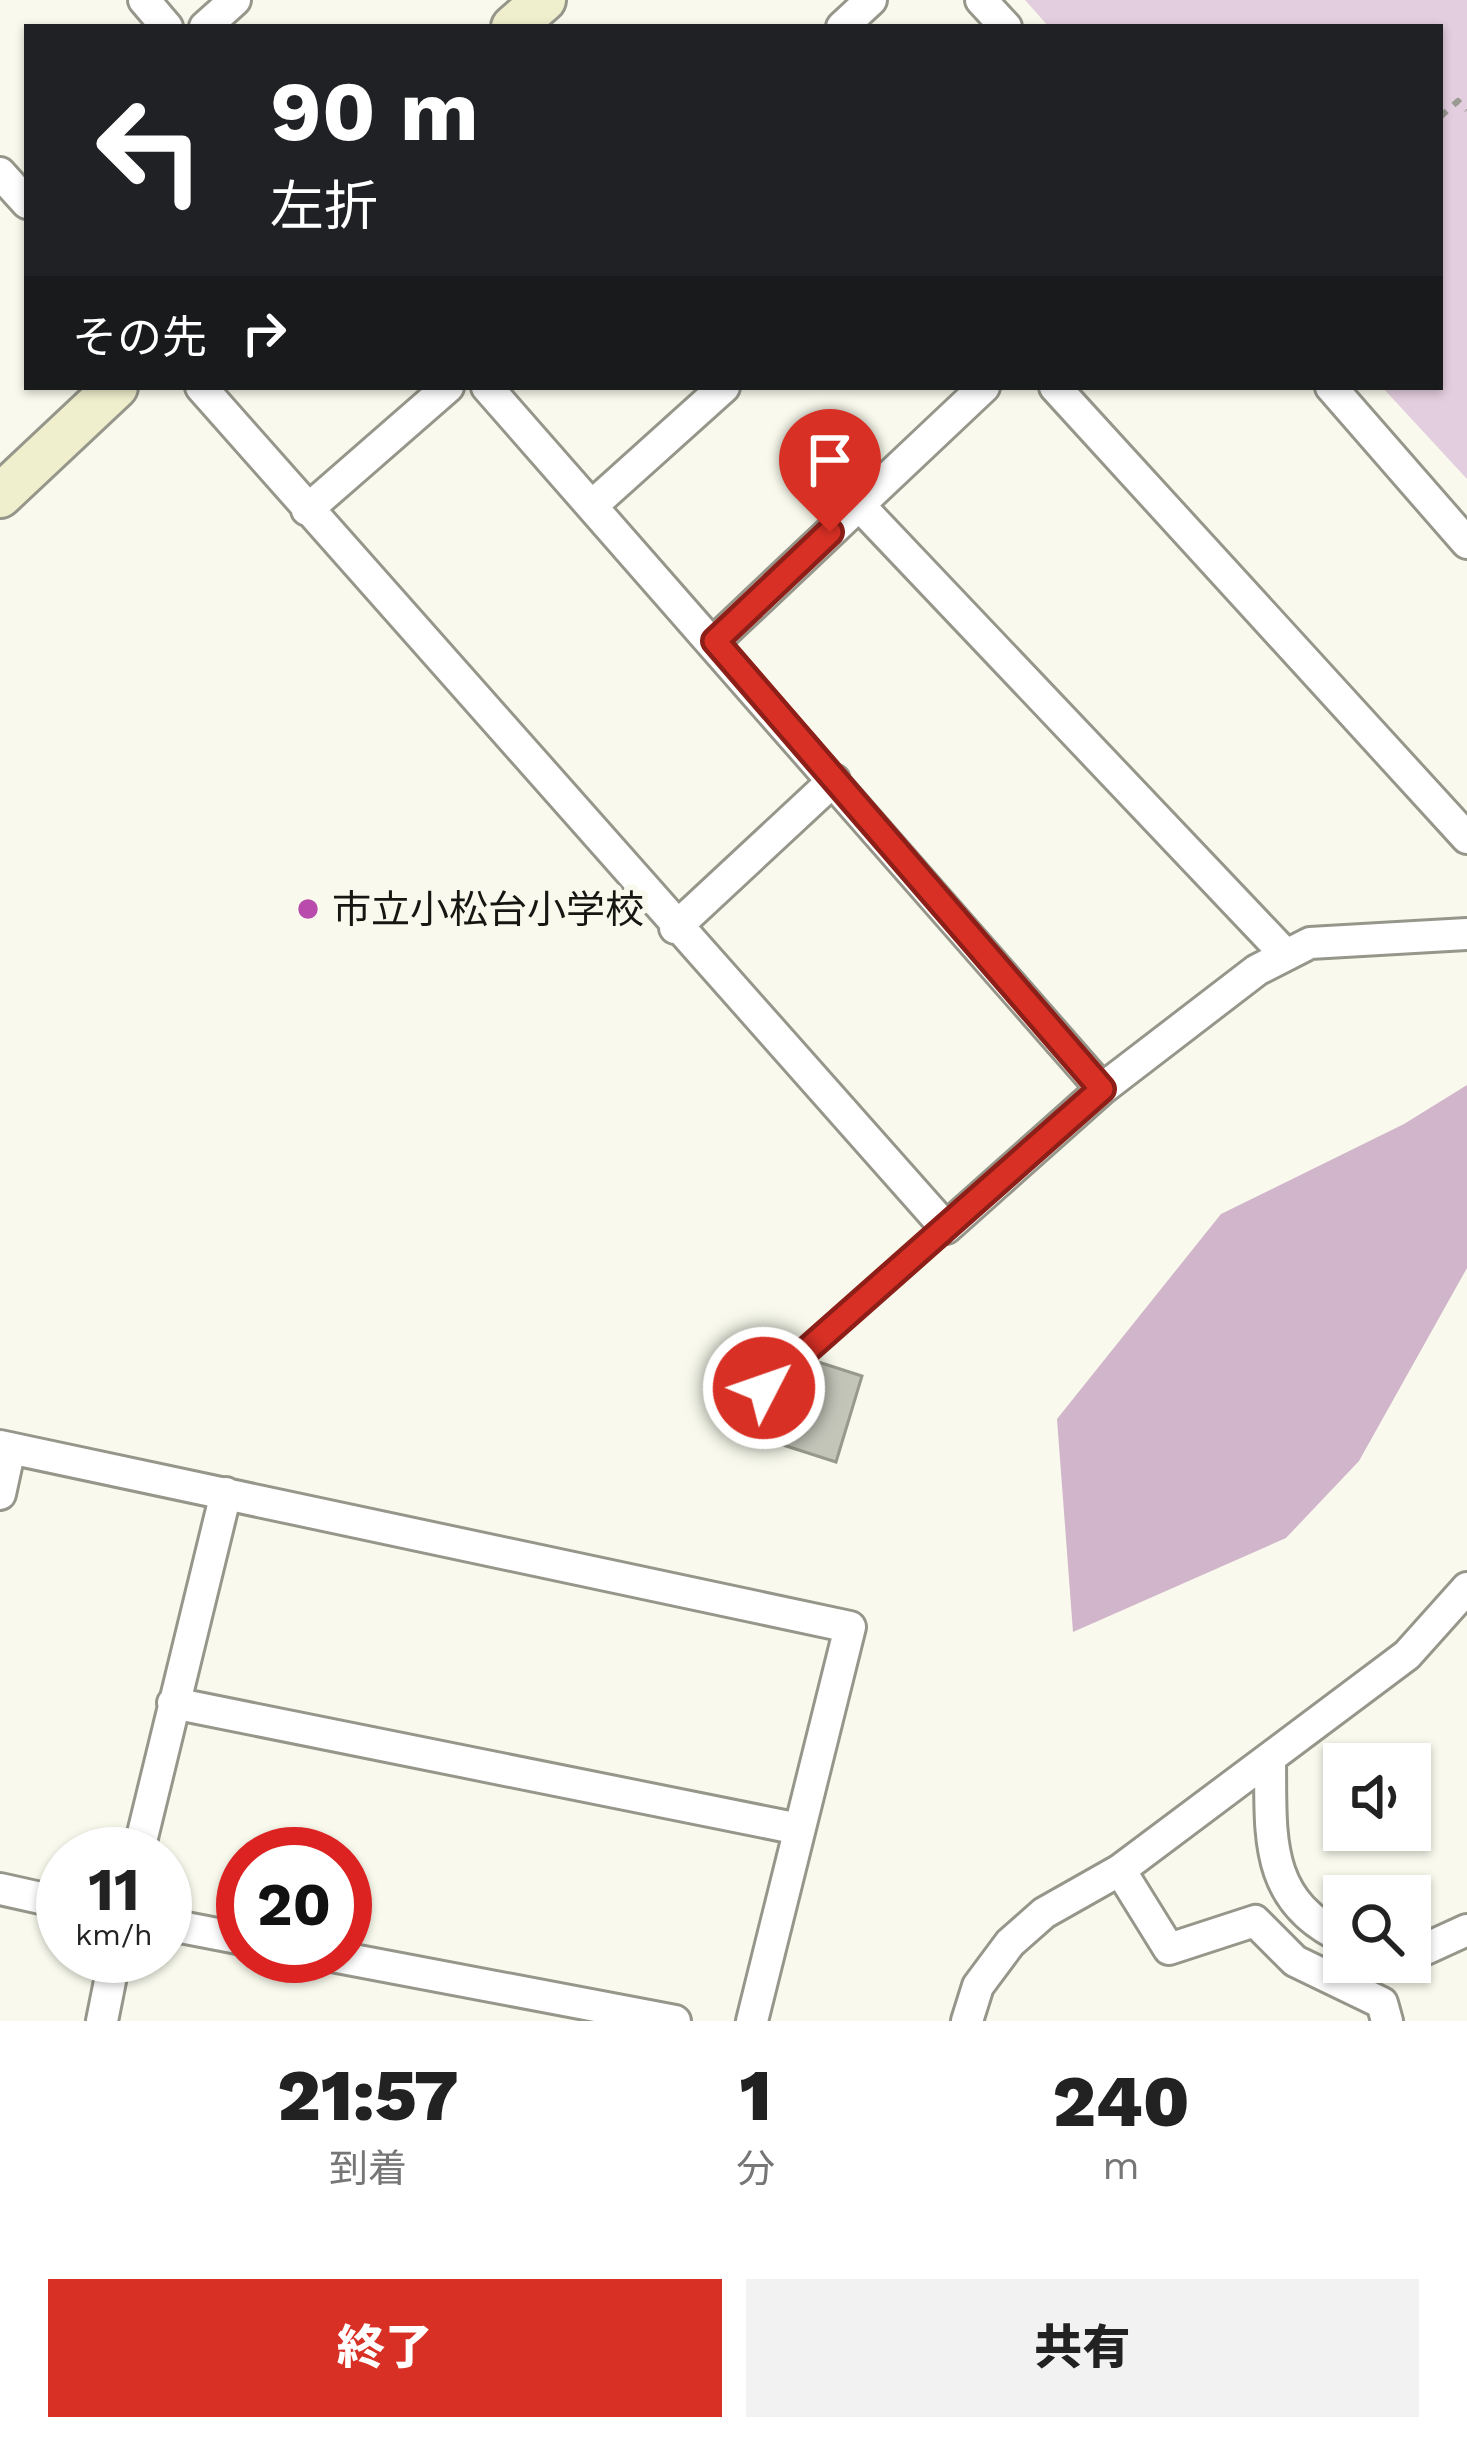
<!DOCTYPE html>
<html lang="ja">
<meta charset="utf-8">
<style>
body{margin:0;font-family:"Work Sans","Noto Sans JP",sans-serif;background:#f2f2f2;color:#222;height:100vh;display:flex;flex-direction:column;font-size:45px;white-space:nowrap}
*{box-sizing:border-box;margin:0}
p{font-size:39px;color:#767676}
.icon{flex:none;width:66px;height:66px;fill:none;stroke:currentColor;stroke-width:2;stroke-linecap:round;stroke-linejoin:round}
.map{position:relative;height:2021px;overflow:hidden}
.side{display:flex;flex-direction:column;background:#fff;flex:1}
.side>*{flex:none}
.guide{position:absolute;left:24px;top:24px;width:1419px;height:366px;border-radius:0px;box-shadow:0 3px 9px #0004;background:#202124;color:#fff;overflow:hidden}
.buttons{position:absolute;left:1323px;top:1743px;display:grid;gap:24px}
.buttons a{display:grid;place-items:center;width:108px;height:108px;border-radius:0px;background:#fff;box-shadow:0 3px 9px #0004;font-size:60px}
.speed{position:absolute;left:36px;top:1827px;display:flex;gap:24px;font-size:60px;font-weight:700;text-align:center}
.speed>*{display:grid;place-content:center;width:156px;height:156px;border-radius:50%;background:#fff;box-shadow:0 3px 9px #0004;line-height:1}
.speed small{font-size:30px;font-weight:400}
.speed .limit{border:18px solid #d22;background:#fff;color:#111}
.pin{position:absolute;display:grid;place-items:center;width:102px;height:102px;color:#fff;margin:-123px -51px;border-radius:50% 50% 50% 0;rotate:-45deg;box-shadow:0 0 12px #0007}
.pin .icon{rotate:45deg}
.me{position:absolute;width:132px;margin:-66px;rotate:49deg;stroke-linejoin:round;filter:drop-shadow(0 0 9px #0008)}
.turn{display:flex;align-items:center;gap:42px;height:252px;padding:0 48px;font-size:54px}
.turn .icon{width:156px;height:156px;stroke-width:2.5}
.turn b{display:block;font-size:84px;line-height:102px}
.then{display:flex;align-items:center;height:114px;padding:0 48px;background:#0003;gap:24px;font-size:45px}
.eta{display:flex;justify-content:space-evenly;align-items:center;height:204px;text-align:center}
.eta b{font-size:72px;font-weight:800;line-height:84px}
.primary-button{display:flex;gap:24px;margin-top:auto;padding:24px 48px}
.primary-button a{flex:1;height:138px;border-radius:0px;background:#d93025;color:#fff;font-size:48px;font-weight:800;line-height:138px;text-align:center}
.primary-button a+a{background:#f2f2f2;color:#222}
.map>svg:first-child{display:block}
.green{fill:#e3cedf}
.forest{fill:#d1b5cb}
.building{fill:#c4c5b9;stroke:#98998d;stroke-width:3}
.lines{fill:none;stroke-linecap:round;stroke-linejoin:round}
.lane-casing{stroke:#96968b;stroke-width:21}
.street-casing{stroke:#96968b;stroke-width:36}
.secondary-casing{stroke:#96968b;stroke-width:48}
.path{stroke:#999a91;stroke-width:6;stroke-dasharray:9 9;stroke-linecap:butt}
.lane{stroke:#fff;stroke-width:15}
.street{stroke:#fff;stroke-width:30}
.secondary{stroke:#efefcd;stroke-width:42}
.route-casing{stroke:#8d1f18;stroke-width:30}
.route{stroke:#d93025;stroke-width:21}
.poi-dot{fill:#b84bab;stroke:#f9faed;stroke-width:4.5}
.labels{text-anchor:middle;dominant-baseline:central;stroke-width:12;stroke-linejoin:round;paint-order:stroke}
.poi-label{font-size:39px;fill:#161612;stroke:#f9faed;text-anchor:start}
</style>
<div class="map">
<svg width="1467" height="2021" viewBox="0 0 1467 2021">
<rect width="100%" height="100%" fill="#f9faed"/>
<!-- green -->
<path class="green" d="M 1025,0 L 1467,0 L 1467,479 L 1382,387 L 1440,387 L 1440,27 L 1049,27 Z"/>
<!-- forest -->
<path class="forest" d="M 1467,1085 L 1467,1268 L 1359,1461 L 1286,1538 L 1073,1632 L 1057,1419 L 1221,1214 L 1404,1124 Z"/>
<!-- building -->
<path class="building" d="M 809,1359 L 862,1376 L 836,1462 L 783,1445 Z"/>
<g class="lines">
<defs>
<path id="lane" d="M 764,1387 L 946,1228"/>
<path id="street" d="M 144,0 L 167,27
M 981,0 L 1006,27
M 205,27 L 235,0
M 842,27 L 871,0
M 0,173 L 27,203
M 201,387 L 946,1228 L 1102,1089 L 1257,970 L 1310,943 L 1467,934
M 487,387 L 1102,1089
M 1055,387 L 1467,838
M 1331,387 L 1467,543
M 594,504 L 724,387
M 859,505 L 1286,955
M 307,510 L 448,387
M 715,641 L 984,387
M 675,928 L 834,780
M 0,1446 L 850,1627 L 752,2021
M 0,1494 L 10,1448
M 173,1703 L 799,1829
M 1270,1759 C 1271,1835 1263,1901 1344,1938
M 138,1854 L 226,1493
M 1120,1870 L 1169,1949 L 1255,1921 L 1295,1961 L 1382,2003 L 1387,2021
M 0,1889 L 63,1903
M 165,1924 L 243,1939
M 332,1956 L 675,2021
M 1410,1956 L 1467,1930
M 102,2021 L 115,1956
M 967,2021 L 978,1986 L 1010,1943 L 1044,1913 L 1120,1870 L 1407,1655 L 1467,1588"/>
<path id="secondary" d="M 513,27 L 544,0
M 0,496 L 116,387"/>
</defs>
<!-- lane casing -->
<use href="#lane" class="lane-casing"/>
<!-- street casing -->
<use href="#street" class="street-casing"/>
<!-- secondary casing -->
<use href="#secondary" class="secondary-casing"/>
<!-- path -->
<path class="path" d="M 1440,117 L 1458,101 L 1467,110"/>
<!-- lane -->
<use href="#lane" class="lane"/>
<!-- street -->
<use href="#street" class="street"/>
<!-- secondary -->
<use href="#secondary" class="secondary"/>
</g>
<g class="lines">
<defs>
<path id="route" d="M 764,1388 L 1102,1089 L 715,641 L 830,532"/>
</defs>
<!-- route casing -->
<use href="#route" class="route-casing"/>
<!-- route -->
<use href="#route" class="route"/>
</g>
<!-- markers -->
<circle class="poi-dot" cx="308" cy="909" r="12"/>
<g class="labels">
<!-- poi labels -->
<g class="poi-label">
<text x="332" y="909">市立小松台小学校</text>
</g>
</g>
</svg>
<div class="buttons">
<a><svg class="icon" aria-label="sound" viewBox="0 0 24 24"><path d="M4 9h4l5-4v14l-5-4H4zM17 9q2 3 0 6"/></svg></a>
<a><svg class="icon" aria-label="search" viewBox="0 0 24 24"><circle cx="10" cy="10" r="6"/><path d="M15 15l6 6"/></svg></a>
</div>
<div class="speed"><div>11<small>km/h</small></div><div class="limit">20</div></div>
<div class="pin" style="left:830px;top:532px;background:#d93025"><svg class="icon" aria-label="arrive" viewBox="0 0 24 24"><path d="M6 21V4h12l-3 4 3 4H6"/></svg></div>
<svg class="me" style="left:764px;top:1388px" viewBox="-20 -20 40 40"><circle r="17" fill="#d93025" stroke="#fff" stroke-width="3"/><path d="M0-11L8 9 0 5-8 9z" fill="#fff"/></svg>
<div class="guide">
<div class="turn"><svg class="icon" aria-label="left" viewBox="0 0 24 24"><path d="M17 20v-9H6M10 6l-5 5 5 5"/></svg><div><b>90 m</b>左折</div></div>
<div class="then">その先<svg class="icon" aria-label="right" viewBox="0 0 24 24"><path d="M7 20v-9h11M14 6l5 5-5 5"/></svg></div>
</div>
</div>
<section class="side">
<div class="eta">
<div><b>21:57</b><p>到着</p></div>
<div><b>1</b><p>分</p></div>
<div><b>240</b><p>m</p></div>
</div>
<div class="primary-button"><a>終了</a><a>共有</a></div>
</section>
